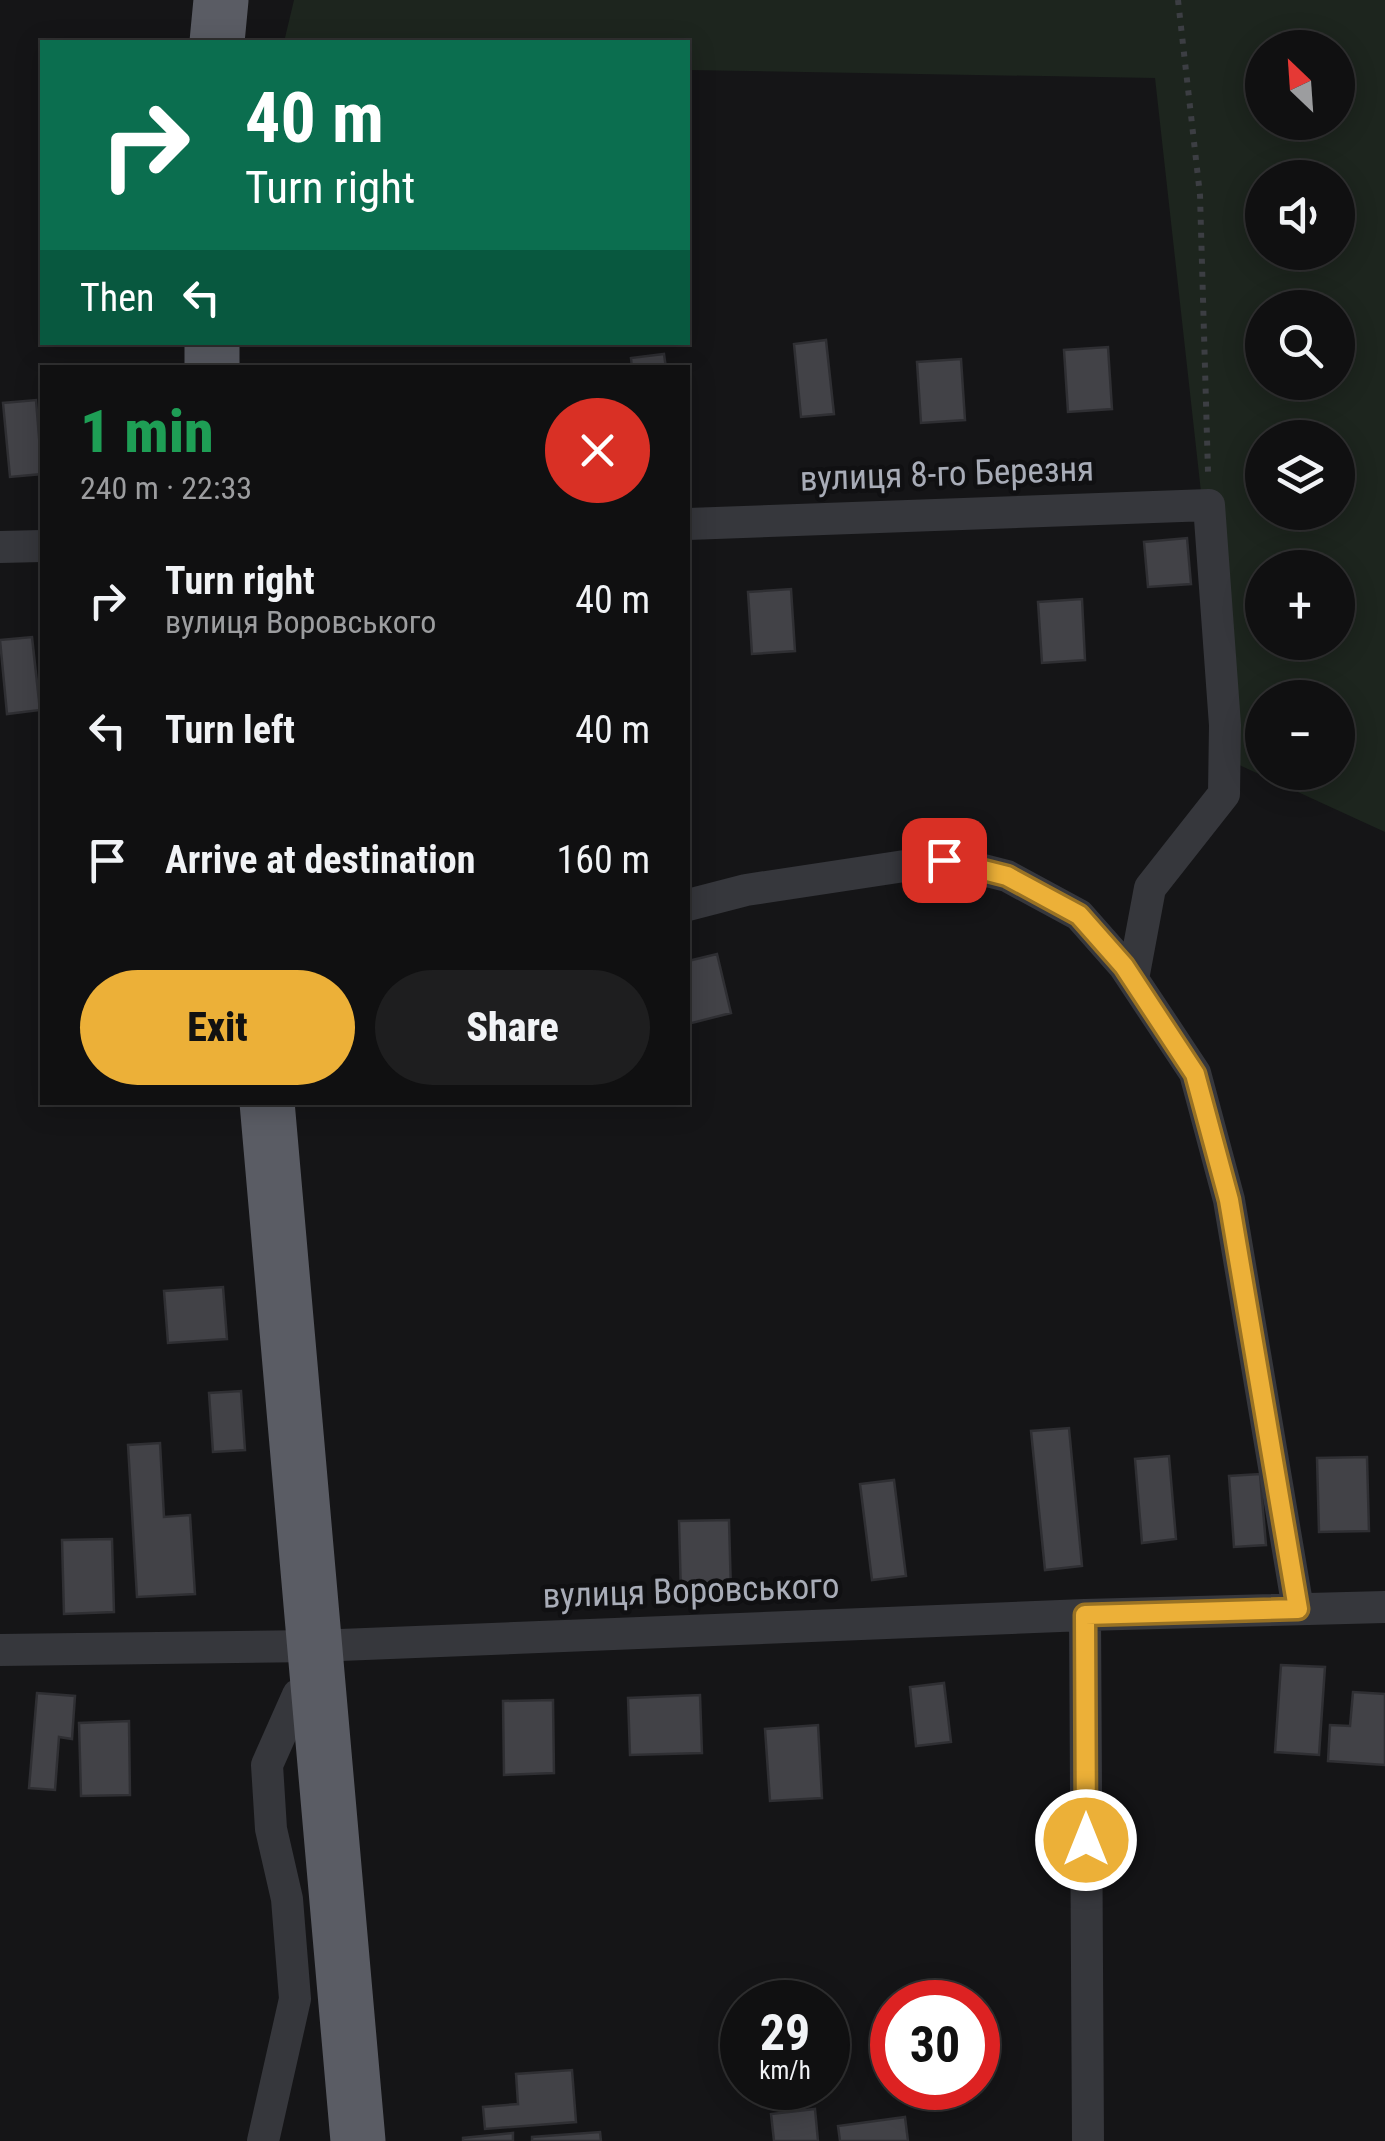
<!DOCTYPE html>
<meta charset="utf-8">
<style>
body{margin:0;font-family:"Roboto Condensed",sans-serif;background:#1e1e1f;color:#f1f3f6;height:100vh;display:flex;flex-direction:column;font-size:38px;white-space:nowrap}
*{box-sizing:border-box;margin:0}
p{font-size:32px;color:#9c9d9f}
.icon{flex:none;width:55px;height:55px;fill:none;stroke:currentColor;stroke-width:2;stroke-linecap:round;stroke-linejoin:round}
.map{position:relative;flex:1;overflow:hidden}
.sheet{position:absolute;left:40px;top:365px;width:650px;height:740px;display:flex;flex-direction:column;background:#101011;border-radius:0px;box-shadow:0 5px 25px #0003,0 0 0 2px #303031}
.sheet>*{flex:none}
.banner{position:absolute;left:40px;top:40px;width:650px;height:305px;border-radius:0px;box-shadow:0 5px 25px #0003,0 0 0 2px #303031;background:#0b6e4f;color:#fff;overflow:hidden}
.needle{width:65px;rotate:335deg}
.controls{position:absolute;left:1245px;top:30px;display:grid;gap:20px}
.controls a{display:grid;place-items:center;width:110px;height:110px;border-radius:50%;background:#101011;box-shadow:0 5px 25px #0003,0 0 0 2px #303031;font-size:50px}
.speed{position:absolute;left:720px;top:1980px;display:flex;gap:20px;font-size:50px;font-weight:700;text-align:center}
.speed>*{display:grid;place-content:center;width:130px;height:130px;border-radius:50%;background:#101011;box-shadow:0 5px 25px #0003,0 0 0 2px #303031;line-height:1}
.speed small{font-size:25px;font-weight:400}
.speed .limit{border:15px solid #d22;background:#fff;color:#111}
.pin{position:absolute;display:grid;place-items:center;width:85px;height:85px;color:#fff;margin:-42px;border-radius:20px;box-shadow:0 5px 15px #0006}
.me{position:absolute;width:110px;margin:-55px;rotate:0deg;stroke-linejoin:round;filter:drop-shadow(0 0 8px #0008)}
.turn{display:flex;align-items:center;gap:35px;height:210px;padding:0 40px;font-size:45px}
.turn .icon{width:130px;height:130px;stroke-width:2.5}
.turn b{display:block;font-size:70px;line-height:85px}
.then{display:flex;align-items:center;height:95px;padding:0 40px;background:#0003;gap:20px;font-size:38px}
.round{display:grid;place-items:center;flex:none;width:105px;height:105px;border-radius:52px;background:#1e1e1f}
.head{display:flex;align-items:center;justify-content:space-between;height:170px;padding:0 40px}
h1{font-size:60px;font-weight:800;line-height:75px;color:#1e9e55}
.button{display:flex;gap:20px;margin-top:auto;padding:20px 40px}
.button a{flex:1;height:115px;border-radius:60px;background:#ecb038;color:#111;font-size:40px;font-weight:800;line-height:115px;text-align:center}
.button a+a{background:#1e1e1f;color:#f1f3f6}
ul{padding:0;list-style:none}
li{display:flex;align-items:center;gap:30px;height:130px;padding:0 40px}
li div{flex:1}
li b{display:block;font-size:38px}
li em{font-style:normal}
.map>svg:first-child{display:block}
.green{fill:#1d251e;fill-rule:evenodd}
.building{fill:#424247;stroke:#2f2f33;stroke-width:2.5}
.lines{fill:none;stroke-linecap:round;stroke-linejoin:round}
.path{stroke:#3c3e43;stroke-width:6;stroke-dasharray:5 8;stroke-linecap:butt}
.minor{stroke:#36373c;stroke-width:32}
.trunk{stroke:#5a5c64;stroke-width:55}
.route-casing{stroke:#997224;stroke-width:25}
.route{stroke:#ecb038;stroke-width:18}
.labels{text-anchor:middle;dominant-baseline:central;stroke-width:9;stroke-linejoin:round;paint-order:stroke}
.street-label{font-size:35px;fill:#a8acb7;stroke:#101012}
</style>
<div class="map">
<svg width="1385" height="2141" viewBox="0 0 1385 2141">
<rect width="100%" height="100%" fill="#151517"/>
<!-- green -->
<path class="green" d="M 294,0 L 1385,0 L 1385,832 L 1237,764 L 1203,510 L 1155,78 L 688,70 L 688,42 L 284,42 ZM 1262,48 L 1338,48 L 1338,122 L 1262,122 ZM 1262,178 L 1338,178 L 1338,252 L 1262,252 ZM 1262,308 L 1338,308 L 1338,382 L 1262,382 ZM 1262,438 L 1338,438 L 1338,512 L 1262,512 ZM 1262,568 L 1338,568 L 1338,642 L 1262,642 ZM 1262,698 L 1338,698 L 1338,772 L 1262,772 Z"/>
<!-- building -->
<path class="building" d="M 826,340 L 834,414 L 801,417 L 794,344 Z
M 1108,347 L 1112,409 L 1068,412 L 1064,350 Z
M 664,354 L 666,368 L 632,368 L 631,358 Z
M 961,359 L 965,420 L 921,423 L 917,362 Z
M 36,400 L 42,474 L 10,477 L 3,403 Z
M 1187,538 L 1191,584 L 1148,587 L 1144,542 Z
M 791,589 L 795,651 L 752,654 L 748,592 Z
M 1082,599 L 1085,660 L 1042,663 L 1038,602 Z
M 32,637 L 40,710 L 7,714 L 0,640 Z
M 717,954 L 731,1013 L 688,1024 L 688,961 Z
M 223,1287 L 227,1339 L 168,1343 L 164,1291 Z
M 241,1391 L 245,1450 L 213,1452 L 209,1393 Z
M 1069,1428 L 1082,1566 L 1045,1570 L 1031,1431 Z
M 160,1443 L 164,1517 L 190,1515 L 195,1594 L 137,1597 L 128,1445 Z
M 1169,1456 L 1176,1539 L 1142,1543 L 1135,1459 Z
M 1367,1457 L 1369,1531 L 1319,1532 L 1317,1458 Z
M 1260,1474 L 1266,1545 L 1234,1547 L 1229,1476 Z
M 894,1480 L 906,1576 L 872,1580 L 860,1484 Z
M 729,1520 L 731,1593 L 681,1595 L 679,1521 Z
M 112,1539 L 114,1612 L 64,1614 L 62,1540 Z
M 1281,1665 L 1325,1667 L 1319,1755 L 1275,1752 Z
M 944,1683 L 951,1742 L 916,1746 L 910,1687 Z
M 1353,1692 L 1385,1694 L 1385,1765 L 1328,1761 L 1330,1725 L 1350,1726 Z
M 37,1693 L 75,1696 L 72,1739 L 59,1737 L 55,1790 L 29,1788 Z
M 700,1695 L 702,1753 L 630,1755 L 628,1698 Z
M 553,1700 L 554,1773 L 504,1775 L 503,1701 Z
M 129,1721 L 130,1795 L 81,1796 L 79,1723 Z
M 818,1725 L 822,1798 L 770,1801 L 765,1729 Z
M 572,2070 L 576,2122 L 485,2129 L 483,2107 L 518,2104 L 516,2074 Z
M 815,2109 L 818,2141 L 774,2141 L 771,2114 Z
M 905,2117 L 908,2141 L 840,2141 L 838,2126 Z
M 600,2132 L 601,2141 L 532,2141 L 532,2137 Z
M 513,2133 L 513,2141 L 463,2141 L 463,2138 Z"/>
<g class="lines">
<!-- path -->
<path class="path" d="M 1178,0 L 1200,195 L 1208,472"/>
<!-- minor -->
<path class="minor" d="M 688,524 L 1209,505 L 1225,725 L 1224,794 L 1150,888 L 1133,979
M 0,547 L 42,546
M 688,905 L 746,890 L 944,860 L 1007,876 L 1079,915 L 1124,966 L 1195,1073 L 1229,1200 L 1298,1609
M 1085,1615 L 1088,2141
M 0,1650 L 315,1646 L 1085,1615 L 1385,1607
M 263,2141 L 295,1999 L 287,1899 L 271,1829 L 267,1765 L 298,1695 L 319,1691"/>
<!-- trunk -->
<path class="trunk" d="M 217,42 L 221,0
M 212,342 L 212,368
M 267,1102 L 358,2141"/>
</g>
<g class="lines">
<defs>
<path id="route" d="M 944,860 L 1007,876 L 1079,915 L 1124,966 L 1195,1074 L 1229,1200 L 1298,1609 L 1085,1615 L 1086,1840"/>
</defs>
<!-- route casing -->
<use href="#route" class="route-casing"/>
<!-- route -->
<use href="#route" class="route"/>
</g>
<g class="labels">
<!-- street labels -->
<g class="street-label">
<text transform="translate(947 474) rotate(-2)">вулиця 8-го Березня</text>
<text transform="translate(691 1591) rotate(-2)">вулиця Воровського</text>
</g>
</g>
</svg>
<div class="controls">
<a><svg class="needle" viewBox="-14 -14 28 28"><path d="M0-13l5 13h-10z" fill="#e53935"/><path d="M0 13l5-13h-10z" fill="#9c9d9f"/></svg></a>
<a><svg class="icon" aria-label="sound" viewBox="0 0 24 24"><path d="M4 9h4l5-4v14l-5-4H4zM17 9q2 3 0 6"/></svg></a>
<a><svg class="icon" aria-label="search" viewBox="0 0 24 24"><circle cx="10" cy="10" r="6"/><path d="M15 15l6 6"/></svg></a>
<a><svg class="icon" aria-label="layers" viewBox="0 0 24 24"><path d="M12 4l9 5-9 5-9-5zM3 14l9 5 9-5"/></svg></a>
<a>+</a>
<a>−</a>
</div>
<div class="speed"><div>29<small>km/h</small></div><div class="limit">30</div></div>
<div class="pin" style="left:944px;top:860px;background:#d93025"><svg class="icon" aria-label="arrive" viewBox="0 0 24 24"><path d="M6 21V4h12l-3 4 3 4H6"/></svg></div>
<svg class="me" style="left:1086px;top:1840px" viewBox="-20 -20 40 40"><circle r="17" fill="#ecb038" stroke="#fff" stroke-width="3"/><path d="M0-11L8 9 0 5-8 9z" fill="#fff"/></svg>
<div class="banner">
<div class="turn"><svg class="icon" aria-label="right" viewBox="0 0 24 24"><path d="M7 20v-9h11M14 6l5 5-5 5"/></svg><div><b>40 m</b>Turn right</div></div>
<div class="then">Then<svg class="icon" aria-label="left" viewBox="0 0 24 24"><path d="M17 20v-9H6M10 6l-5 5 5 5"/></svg></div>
</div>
<section class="sheet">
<div class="head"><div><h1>1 min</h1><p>240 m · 22:33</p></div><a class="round" style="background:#d93025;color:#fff"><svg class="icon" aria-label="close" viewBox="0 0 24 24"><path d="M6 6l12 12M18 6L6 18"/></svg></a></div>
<ul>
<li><svg class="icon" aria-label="right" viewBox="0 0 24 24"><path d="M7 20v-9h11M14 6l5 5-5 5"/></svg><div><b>Turn right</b><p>вулиця Воровського</p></div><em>40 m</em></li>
<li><svg class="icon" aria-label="left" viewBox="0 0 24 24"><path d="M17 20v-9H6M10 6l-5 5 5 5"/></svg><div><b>Turn left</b></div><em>40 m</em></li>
<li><svg class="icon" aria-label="arrive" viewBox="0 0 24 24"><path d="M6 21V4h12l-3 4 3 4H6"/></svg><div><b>Arrive at destination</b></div><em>160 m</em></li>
</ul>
<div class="button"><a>Exit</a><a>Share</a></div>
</section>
</div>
